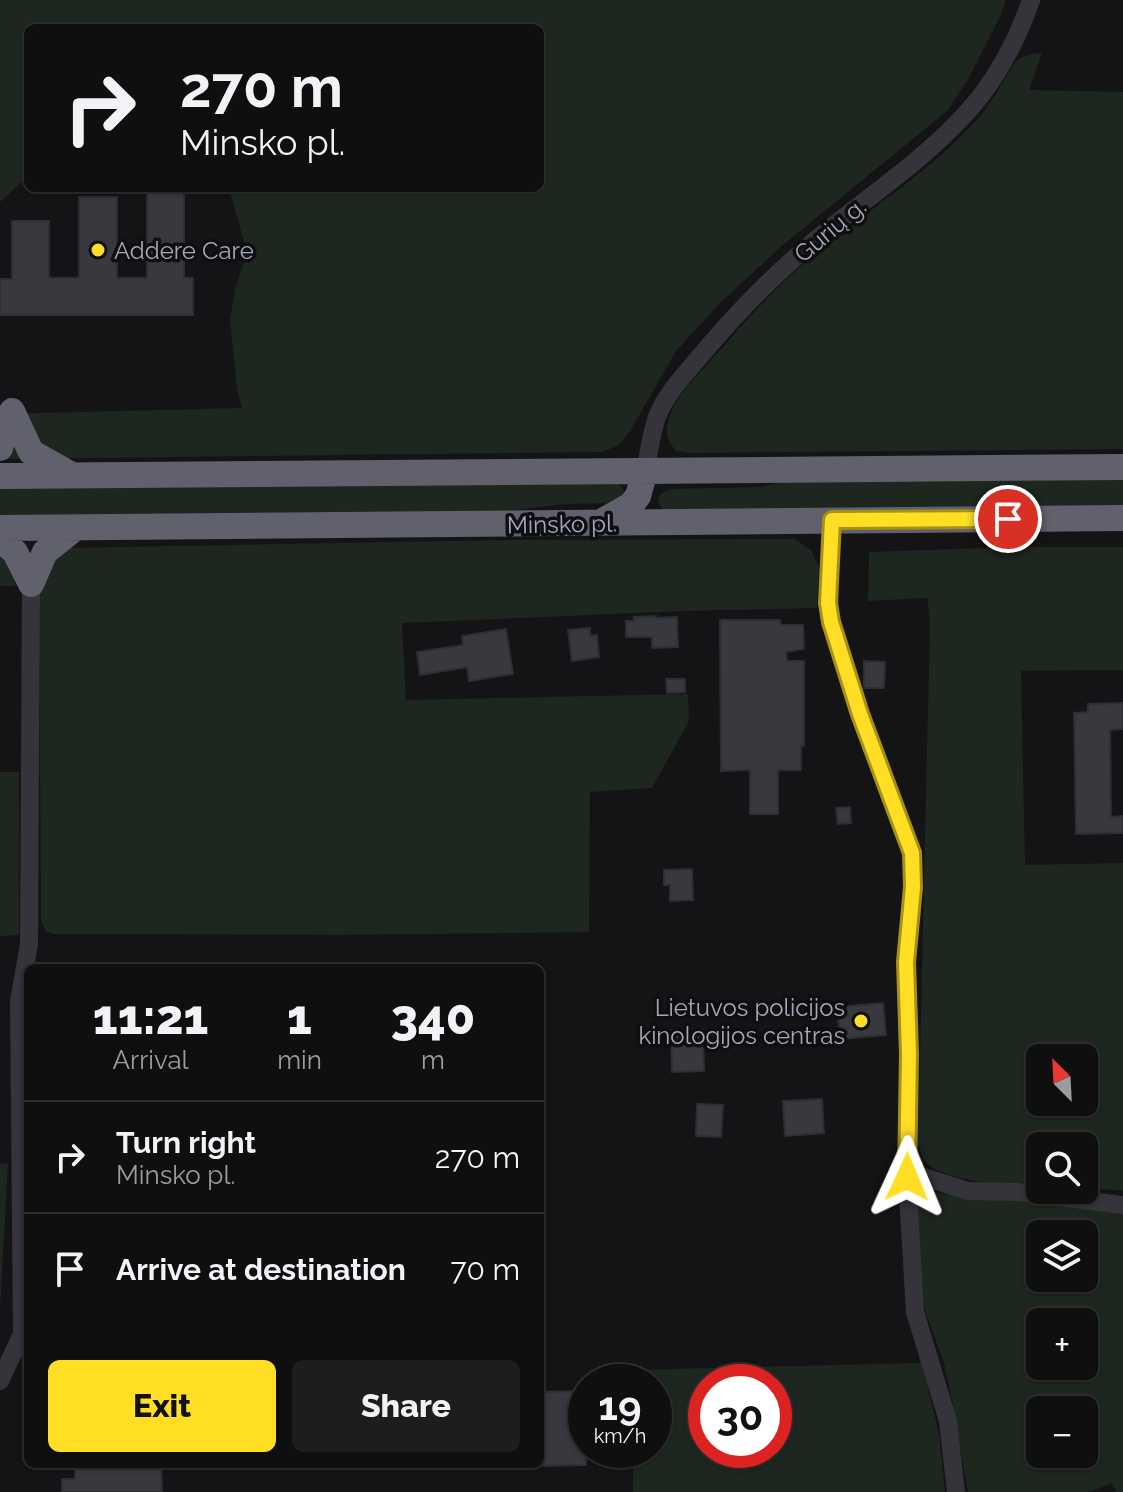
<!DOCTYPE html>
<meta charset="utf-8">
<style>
body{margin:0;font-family:Raleway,sans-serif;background:#1d1d1e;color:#f1f3f6;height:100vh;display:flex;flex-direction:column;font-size:30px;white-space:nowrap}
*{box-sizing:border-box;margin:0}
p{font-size:26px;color:#9b9c9f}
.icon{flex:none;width:44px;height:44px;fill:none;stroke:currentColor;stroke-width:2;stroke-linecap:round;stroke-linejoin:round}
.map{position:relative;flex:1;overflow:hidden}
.details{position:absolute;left:24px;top:964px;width:520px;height:504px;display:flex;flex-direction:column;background:#0f0f10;border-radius:12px;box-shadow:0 2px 6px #0004,0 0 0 2px #2f2f30}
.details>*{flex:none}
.banner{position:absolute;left:24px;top:24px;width:520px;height:168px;border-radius:12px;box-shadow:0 2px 6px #0004,0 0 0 2px #2f2f30;background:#0f0f10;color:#f1f3f6;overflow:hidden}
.needle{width:52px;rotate:336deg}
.fabs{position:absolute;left:1026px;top:1044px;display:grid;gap:16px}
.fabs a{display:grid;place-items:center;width:72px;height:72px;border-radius:12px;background:#0f0f10;box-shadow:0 2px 6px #0004,0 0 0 2px #2f2f30;font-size:40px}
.speed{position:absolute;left:568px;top:1364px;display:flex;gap:16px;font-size:40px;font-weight:700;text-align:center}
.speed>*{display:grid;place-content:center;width:104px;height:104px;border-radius:50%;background:#0f0f10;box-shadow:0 2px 6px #0004,0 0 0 2px #2f2f30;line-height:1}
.speed small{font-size:20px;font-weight:400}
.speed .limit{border:12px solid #d22;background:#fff;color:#111}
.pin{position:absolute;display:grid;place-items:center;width:68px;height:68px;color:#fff;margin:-34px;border:4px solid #fff;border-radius:50%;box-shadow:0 2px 8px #0007}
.me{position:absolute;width:88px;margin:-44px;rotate:1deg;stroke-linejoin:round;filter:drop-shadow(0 0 6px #0008)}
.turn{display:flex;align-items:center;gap:28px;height:168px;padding:0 24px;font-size:36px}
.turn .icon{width:104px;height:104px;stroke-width:2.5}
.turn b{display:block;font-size:56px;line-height:68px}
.eta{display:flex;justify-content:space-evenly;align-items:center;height:136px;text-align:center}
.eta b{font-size:48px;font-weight:800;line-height:56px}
.primary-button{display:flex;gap:16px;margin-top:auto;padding:16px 24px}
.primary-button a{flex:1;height:92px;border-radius:12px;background:#ffde23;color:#111;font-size:32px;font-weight:800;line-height:92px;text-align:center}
.primary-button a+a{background:#1d1d1e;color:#f1f3f6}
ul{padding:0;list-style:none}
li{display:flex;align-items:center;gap:24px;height:112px;padding:0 24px;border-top:2px solid #2f2f30}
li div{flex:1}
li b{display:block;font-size:30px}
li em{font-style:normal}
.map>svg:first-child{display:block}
.green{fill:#1e2620;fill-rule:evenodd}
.building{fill:#38393e;stroke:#2e2e32;stroke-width:2}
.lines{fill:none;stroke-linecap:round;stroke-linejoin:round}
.minor{stroke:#35343b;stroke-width:18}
.highway{stroke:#60616d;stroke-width:26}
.route-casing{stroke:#a69017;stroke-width:20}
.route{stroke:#ffde23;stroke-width:14}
.poi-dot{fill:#ffde23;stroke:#0f0f11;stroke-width:3}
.labels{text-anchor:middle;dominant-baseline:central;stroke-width:7;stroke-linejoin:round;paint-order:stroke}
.street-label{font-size:24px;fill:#a4a7b7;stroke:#0f0f11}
.poi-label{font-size:24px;fill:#a4a7b7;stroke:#0f0f11;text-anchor:start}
</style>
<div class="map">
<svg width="1123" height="1492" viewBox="0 0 1123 1492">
<rect width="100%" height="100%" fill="#141416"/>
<!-- green -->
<path class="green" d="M 0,0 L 1006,0 L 1000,17 L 967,81 L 947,111 L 783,245 L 722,301 L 676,351 L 629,433 L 617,446 L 602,452 L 0,459 L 0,414 L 242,408 L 237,389 L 230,319 L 235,289 L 247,253 L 229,188 L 540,188 L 540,28 L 28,28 L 28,176 L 0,202 Z
M 1042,53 L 1029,90 L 1123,92 L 1123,449 L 689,453 L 676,451 C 671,444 666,439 667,430 C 668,403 695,378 712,359 C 740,328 768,295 800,267 C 855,218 923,178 973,124 C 990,107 1001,84 1014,64 C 1022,55 1030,54 1042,53 Z
M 1123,478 L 1123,507 L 665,511 C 652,501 659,491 673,489 L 760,487 L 801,479 Z
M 615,483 C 623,486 625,490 626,498 L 611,503 L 564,504 L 492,513 L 0,520 L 0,488 Z
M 795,539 L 811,550 L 819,567 L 817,608 L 685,611 L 402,623 L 406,700 L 688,694 L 689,721 L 652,788 L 590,792 L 589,932 L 343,935 L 52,934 L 46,931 L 41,921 L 39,575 L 68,548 L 508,540 Z
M 1014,547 L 1123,547 L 1123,670 L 1021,671 L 1025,865 L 1123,863 L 1123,1190 L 1084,1189 L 1084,1146 L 1040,1146 L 1040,1187 C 1015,1186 940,1182 925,1161 C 921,1157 920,1149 918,1144 L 930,622 L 927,598 L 868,601 L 869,552 ZM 1040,1058 L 1084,1058 L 1084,1102 L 1040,1102 Z
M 0,551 L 17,563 L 15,586 L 0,586 Z
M 0,772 L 19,772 L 19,935 L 0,936 Z
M 8,1163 L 0,1309 L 0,1164 Z
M 916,1189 L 973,1198 L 1123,1209 L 1123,1492 L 1116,1492 L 1112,1483 L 1090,1492 L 968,1492 L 953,1405 L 944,1363 L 926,1314 L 919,1281 ZM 1040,1234 L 1084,1234 L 1084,1278 L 1040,1278 ZM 1040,1322 L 1084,1322 L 1084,1366 L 1040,1366 ZM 1040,1410 L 1084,1410 L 1084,1454 L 1040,1454 Z
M 922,1363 L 939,1434 L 945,1492 L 633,1492 L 633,1450 L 654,1450 L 654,1382 L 632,1382 L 632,1370 ZM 706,1382 L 774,1382 L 774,1450 L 706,1450 Z"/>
<!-- building -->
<path class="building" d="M 147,188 L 184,188 L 184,278 L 193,278 L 193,315 L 0,315 L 0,279 L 12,279 L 12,221 L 49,221 L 49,278 L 79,278 L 79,197 L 117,197 L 117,278 L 147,278 Z
M 656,616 L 656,618 L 677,617 L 678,647 L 652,648 L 652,637 L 626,637 L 626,621 L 634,621 L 634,617 Z
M 720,620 L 780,620 L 781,625 L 803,625 L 804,649 L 786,652 L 787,661 L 804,661 L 804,746 L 801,746 L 801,770 L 778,770 L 778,814 L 750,814 L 750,770 L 721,771 Z
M 590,628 L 590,636 L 597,635 L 599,657 L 572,661 L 568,630 Z
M 506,629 L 513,674 L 469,681 L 467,667 L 420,675 L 417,652 L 463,645 L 462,636 Z
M 864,661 L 885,662 L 884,688 L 864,688 Z
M 666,679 L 685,679 L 685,692 L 667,693 Z
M 1123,703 L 1123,729 L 1110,730 L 1111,817 L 1123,816 L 1123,833 L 1076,834 L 1074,713 L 1088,712 L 1088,704 Z
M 850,807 L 851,823 L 838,824 L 836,808 Z
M 692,869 L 693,900 L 670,901 L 670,885 L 664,885 L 664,870 Z
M 883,1003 L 886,1035 L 840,1039 L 837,1007 Z
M 703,1029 L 704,1071 L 672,1072 L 671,1030 Z
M 822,1099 L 824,1133 L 785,1136 L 783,1101 Z
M 697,1104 L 723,1105 L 721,1137 L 696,1136 Z
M 585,1391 L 586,1465 L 540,1466 L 540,1392 Z
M 75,1464 L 161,1464 L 162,1492 L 62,1492 L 62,1479 L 75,1479 Z"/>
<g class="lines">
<!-- minor -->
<path class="minor" d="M 645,471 C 649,453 651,434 657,417 C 667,391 689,370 707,348 C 741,308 779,270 819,237 C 874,192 936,152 980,97 C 1003,67 1019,35 1031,0
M 832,520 L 828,603 L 831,622 L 860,714 L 912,853 L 913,887 L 906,962 L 909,1054 L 907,1177 L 915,1312 L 948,1421 L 956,1492
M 907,1177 L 924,1177 L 968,1191 L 1016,1192 L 1123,1205
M 0,1381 L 22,1334 L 19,1001 L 29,944 L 31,584"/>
<!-- highway -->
<path class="highway" d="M 0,448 L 12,411 L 31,452 L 70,474
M 0,476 L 1123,467
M 601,522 L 631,505 L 638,496 L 645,471
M 0,528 L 1123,518
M 0,539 L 15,552 L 31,584 L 45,552 L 75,528"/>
</g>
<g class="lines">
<defs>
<path id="route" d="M 907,1177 L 909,1054 L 906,962 L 913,887 L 912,853 L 860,714 L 831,622 L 828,603 L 832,520 L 1008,519"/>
</defs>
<!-- route casing -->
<use href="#route" class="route-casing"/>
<!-- route -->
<use href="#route" class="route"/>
</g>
<!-- markers -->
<g class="poi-dot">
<circle cx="98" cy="250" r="8"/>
<circle cx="861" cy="1021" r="8"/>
</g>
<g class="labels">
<!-- street labels -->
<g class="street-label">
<text transform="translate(830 230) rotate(-40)">Gurių g.</text>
<text transform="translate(562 524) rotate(-1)">Minsko pl.</text>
</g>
<!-- poi labels -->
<g class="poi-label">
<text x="114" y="250">Addere Care</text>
<text x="845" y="1007" text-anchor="end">Lietuvos policijos<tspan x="845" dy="28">kinologijos centras</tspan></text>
</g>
</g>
</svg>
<div class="fabs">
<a><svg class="needle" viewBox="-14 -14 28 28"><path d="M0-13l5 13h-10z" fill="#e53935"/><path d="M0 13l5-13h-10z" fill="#9b9c9f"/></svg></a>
<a><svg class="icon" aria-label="search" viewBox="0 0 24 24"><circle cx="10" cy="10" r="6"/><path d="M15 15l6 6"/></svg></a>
<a><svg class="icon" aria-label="layers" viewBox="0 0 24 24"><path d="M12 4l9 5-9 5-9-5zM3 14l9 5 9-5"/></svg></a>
<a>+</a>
<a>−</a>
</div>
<div class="speed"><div>19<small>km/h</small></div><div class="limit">30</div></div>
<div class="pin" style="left:1008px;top:519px;background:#d93025"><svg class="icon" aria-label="arrive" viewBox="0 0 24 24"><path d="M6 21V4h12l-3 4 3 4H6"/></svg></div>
<svg class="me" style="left:907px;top:1177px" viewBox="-20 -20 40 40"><path d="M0-17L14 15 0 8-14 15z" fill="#ffde23" stroke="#fff" stroke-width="4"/></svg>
<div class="banner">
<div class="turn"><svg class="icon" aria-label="right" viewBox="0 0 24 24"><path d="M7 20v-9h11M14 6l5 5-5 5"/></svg><div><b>270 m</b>Minsko pl.</div></div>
</div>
<section class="details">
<div class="eta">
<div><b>11:21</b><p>Arrival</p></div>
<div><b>1</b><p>min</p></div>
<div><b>340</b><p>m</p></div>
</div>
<ul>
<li><svg class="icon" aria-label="right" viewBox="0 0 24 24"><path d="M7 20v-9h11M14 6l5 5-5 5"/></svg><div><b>Turn right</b><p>Minsko pl.</p></div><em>270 m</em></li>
<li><svg class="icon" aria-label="arrive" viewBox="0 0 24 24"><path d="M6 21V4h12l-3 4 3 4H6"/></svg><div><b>Arrive at destination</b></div><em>70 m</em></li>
</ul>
<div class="primary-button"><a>Exit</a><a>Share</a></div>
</section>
</div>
